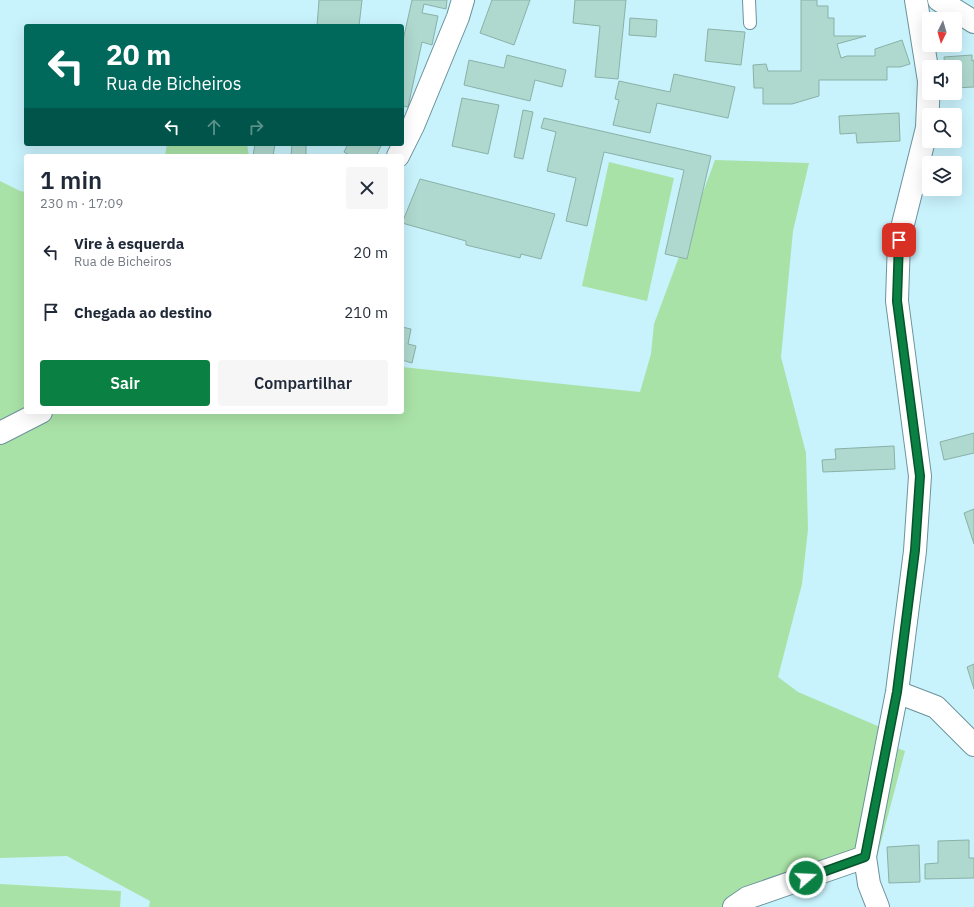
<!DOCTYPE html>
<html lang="pt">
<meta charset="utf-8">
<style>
body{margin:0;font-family:"IBM Plex Sans",sans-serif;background:#f6f6f7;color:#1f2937;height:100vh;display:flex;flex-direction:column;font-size:15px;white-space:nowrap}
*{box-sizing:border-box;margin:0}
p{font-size:13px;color:#747a83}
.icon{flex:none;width:22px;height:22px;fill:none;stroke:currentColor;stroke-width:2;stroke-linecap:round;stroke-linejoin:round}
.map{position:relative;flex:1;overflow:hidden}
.details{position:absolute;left:24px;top:154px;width:380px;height:260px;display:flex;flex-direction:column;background:#fff;border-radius:4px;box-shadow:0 4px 16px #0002}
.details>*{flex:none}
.top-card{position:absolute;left:24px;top:24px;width:380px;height:122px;border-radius:4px;box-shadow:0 4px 16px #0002;background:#00695c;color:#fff;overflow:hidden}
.needle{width:26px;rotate:185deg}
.buttons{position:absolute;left:922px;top:12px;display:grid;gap:8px}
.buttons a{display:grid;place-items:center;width:40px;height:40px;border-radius:4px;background:#fff;box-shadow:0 4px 16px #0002;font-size:20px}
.pin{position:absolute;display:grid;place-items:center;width:34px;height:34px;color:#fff;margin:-17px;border-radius:8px;box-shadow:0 2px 6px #0006}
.me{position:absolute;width:44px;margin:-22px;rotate:71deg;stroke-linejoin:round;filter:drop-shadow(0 0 3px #0008)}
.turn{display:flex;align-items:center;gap:14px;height:84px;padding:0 16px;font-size:18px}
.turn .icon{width:52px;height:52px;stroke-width:2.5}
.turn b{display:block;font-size:28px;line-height:34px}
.lanes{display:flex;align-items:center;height:38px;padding:0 16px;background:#0003;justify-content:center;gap:20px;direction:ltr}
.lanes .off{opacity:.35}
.round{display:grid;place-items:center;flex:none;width:42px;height:42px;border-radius:4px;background:#f6f6f7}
.overview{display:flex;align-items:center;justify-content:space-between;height:68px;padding:0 16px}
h1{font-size:24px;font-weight:600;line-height:30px}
.cta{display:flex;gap:8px;margin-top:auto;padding:8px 16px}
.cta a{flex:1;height:46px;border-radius:4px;background:#0b8043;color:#fff;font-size:16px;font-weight:600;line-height:46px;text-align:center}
.cta a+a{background:#f6f6f7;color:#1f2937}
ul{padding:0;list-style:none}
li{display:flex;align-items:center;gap:12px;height:60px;padding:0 16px}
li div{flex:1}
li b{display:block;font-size:15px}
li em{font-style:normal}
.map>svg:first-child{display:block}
.green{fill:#a9e2a7}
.building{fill:#afd8ce;stroke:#89b1a7}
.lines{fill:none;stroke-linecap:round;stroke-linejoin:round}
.service-casing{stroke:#6c939c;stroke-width:14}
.minor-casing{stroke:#6c939c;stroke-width:24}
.service{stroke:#fff;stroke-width:12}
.minor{stroke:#fff;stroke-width:22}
.route-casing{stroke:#07532c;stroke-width:10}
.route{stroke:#0b8043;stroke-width:7}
</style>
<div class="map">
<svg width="974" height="907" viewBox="0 0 974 907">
<rect width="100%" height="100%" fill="#c8f2fc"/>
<!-- green -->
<path class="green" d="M 167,144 L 247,144 L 249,156 L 165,156 Z
M 715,160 L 809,163 L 793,231 L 781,357 L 806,453 L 808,529 L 802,584 L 778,677 L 798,692 L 880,727 L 878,741 L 905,751 L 873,872 L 849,870 L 749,907 L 149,907 L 150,901 L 67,856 L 0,858 L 0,181 L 20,191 L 26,192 L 26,412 L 402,412 L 402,367 L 640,392 L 651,354 L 654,324 Z
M 609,162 L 674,178 L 647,301 L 582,286 Z
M 0,884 L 121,891 L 120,907 L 0,907 Z"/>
<!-- building -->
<path class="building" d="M 319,0 L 362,0 L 359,26 L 317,26 Z
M 412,0 L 447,0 L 446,9 L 424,4 L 422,13 L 438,16 L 432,45 L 422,42 L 408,107 L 402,106 L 402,45 Z
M 492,0 L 530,0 L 514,45 L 480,33 Z
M 575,0 L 626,0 L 618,79 L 595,77 L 600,26 L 573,23 Z
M 801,0 L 817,0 L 817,6 L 828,6 L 828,18 L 834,18 L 834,36 L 866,36 L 837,44 L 841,58 L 847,56 L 875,56 L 875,49 L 902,40 L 910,64 L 900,67 L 887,67 L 887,80 L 819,80 L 819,96 L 792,104 L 763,104 L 763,88 L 754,88 L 753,65 L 766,64 L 768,71 L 801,71 Z
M 630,18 L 657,20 L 656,37 L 629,35 Z
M 708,29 L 745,32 L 741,65 L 705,61 Z
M 507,55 L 566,70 L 562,87 L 535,80 L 530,101 L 464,85 L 469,60 L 504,68 Z
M 972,55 L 972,61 L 974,60 L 974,87 L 955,88 L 955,67 L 945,67 L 944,57 Z
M 674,74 L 735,87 L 728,118 L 657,103 L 650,133 L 613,125 L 619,100 L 615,99 L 619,81 L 670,92 Z
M 462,98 L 499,105 L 488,154 L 452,146 Z
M 523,110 L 533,112 L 523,159 L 514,157 Z
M 899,113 L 900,141 L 857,143 L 856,133 L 840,134 L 839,116 Z
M 544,118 L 711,156 L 687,259 L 665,254 L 684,170 L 604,152 L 587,226 L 566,221 L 576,178 L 547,171 L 556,132 L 541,128 Z
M 255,144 L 275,144 L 273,156 L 253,156 Z
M 292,144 L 306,145 L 306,156 L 291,156 Z
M 348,144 L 382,144 L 376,156 L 351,156 L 344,152 Z
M 420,179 L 555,214 L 541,259 L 521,254 L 520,258 L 466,245 L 466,241 L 402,223 Z
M 402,327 L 411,329 L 408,344 L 416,346 L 412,363 L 402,360 Z
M 974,433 L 974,453 L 944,460 L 940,442 Z
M 894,446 L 895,469 L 823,472 L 822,460 L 836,459 L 835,449 Z
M 974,509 L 974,544 L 964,513 Z
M 974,664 L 974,689 L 967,667 Z
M 969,840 L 969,858 L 974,858 L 974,878 L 925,879 L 925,864 L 938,863 L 938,841 Z
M 919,845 L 920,882 L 889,883 L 887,847 Z"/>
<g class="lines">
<defs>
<path id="service" d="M 749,0 L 750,23"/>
<path id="minor" d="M 939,0 L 974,22
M 398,156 L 413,126 L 458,17 L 463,0
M 0,433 L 41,412
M 897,692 L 936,707 L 974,745
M 734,907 L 747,898 L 865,857
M 878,907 L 869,884 L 865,857 L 897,692 L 915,551 L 920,476 L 897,301 L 899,240 L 927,128 L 929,81 L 916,0"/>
</defs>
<!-- service casing -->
<use href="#service" class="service-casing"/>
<!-- minor casing -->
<use href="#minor" class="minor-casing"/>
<!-- service -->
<use href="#service" class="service"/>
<!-- minor -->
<use href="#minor" class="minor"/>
</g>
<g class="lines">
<defs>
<path id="route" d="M 806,878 L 865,857 L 897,692 L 915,550 L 920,476 L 897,301 L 899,240"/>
</defs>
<!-- route casing -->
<use href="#route" class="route-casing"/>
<!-- route -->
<use href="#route" class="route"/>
</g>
</svg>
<div class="buttons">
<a><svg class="needle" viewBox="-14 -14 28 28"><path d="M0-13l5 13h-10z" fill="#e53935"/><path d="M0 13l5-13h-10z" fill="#747a83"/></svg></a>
<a><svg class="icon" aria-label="sound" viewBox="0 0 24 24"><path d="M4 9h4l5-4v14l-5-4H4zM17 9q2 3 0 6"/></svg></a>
<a><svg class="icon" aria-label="search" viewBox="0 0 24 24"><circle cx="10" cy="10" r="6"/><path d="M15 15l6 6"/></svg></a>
<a><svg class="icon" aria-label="layers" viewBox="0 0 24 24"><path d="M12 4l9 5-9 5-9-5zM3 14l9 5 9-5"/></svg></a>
</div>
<div class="pin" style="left:899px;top:240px;background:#d93025"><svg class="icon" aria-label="arrive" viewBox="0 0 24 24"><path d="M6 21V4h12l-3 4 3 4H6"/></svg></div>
<svg class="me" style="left:806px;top:878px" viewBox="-20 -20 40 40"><circle r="17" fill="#0b8043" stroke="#fff" stroke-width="3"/><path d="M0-11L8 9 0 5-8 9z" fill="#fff"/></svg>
<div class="top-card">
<div class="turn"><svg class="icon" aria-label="left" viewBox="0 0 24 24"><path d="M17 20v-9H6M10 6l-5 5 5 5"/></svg><div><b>20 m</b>Rua de Bicheiros</div></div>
<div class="lanes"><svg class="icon" aria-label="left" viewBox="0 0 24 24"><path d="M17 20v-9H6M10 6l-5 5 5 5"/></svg><svg class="icon off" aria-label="ahead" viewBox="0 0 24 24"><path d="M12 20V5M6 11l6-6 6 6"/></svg><svg class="icon off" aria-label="right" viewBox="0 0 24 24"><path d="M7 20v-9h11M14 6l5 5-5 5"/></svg></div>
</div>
<section class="details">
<div class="overview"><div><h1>1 min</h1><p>230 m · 17:09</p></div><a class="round"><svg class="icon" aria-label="close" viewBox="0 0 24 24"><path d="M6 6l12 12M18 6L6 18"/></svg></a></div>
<ul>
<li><svg class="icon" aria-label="left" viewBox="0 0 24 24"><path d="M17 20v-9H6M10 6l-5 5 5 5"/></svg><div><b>Vire à esquerda</b><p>Rua de Bicheiros</p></div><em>20 m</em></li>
<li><svg class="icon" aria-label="arrive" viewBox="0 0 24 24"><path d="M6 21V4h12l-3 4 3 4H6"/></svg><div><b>Chegada ao destino</b></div><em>210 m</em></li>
</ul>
<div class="cta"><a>Sair</a><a>Compartilhar</a></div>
</section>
</div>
